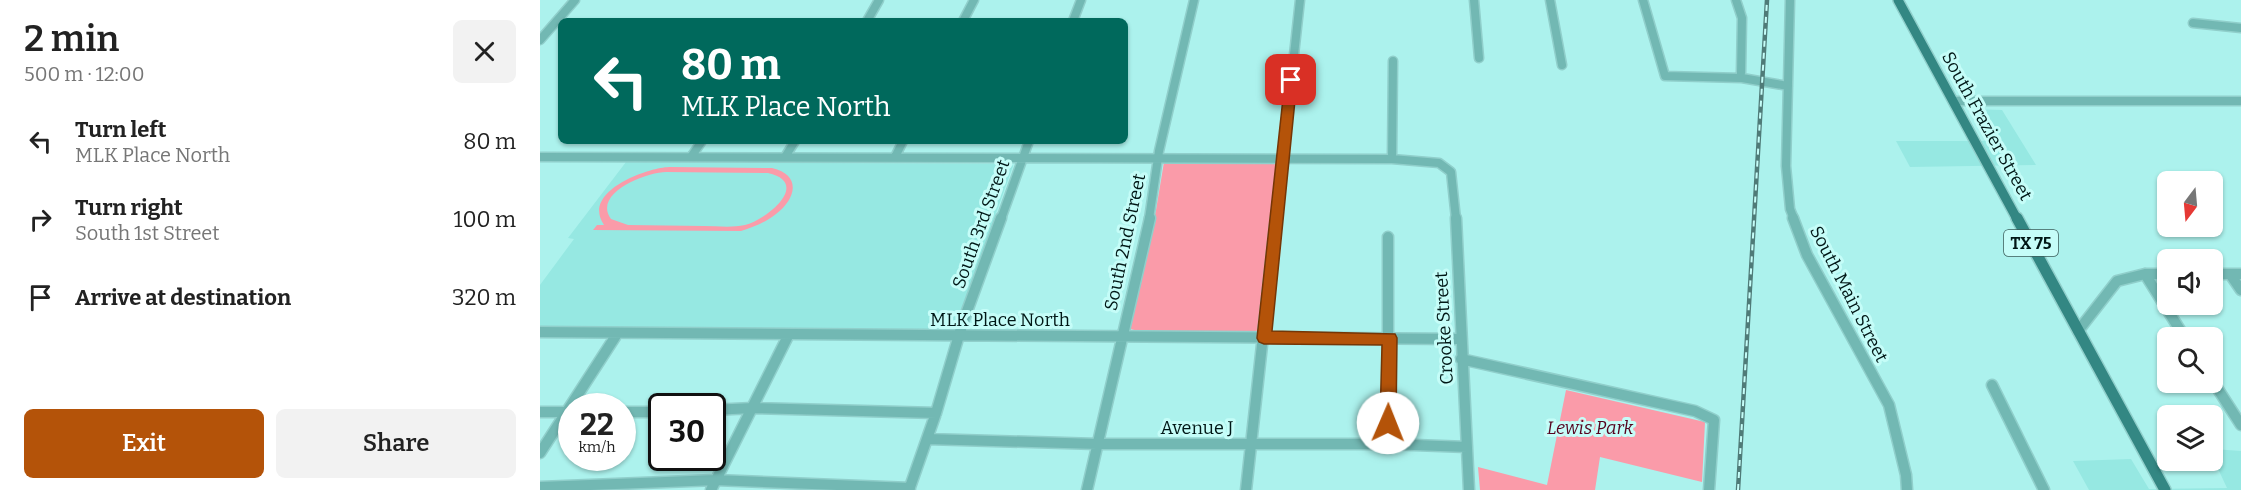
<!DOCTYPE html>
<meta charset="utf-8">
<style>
body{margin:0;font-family:Bitter,serif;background:#f2f2f2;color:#222;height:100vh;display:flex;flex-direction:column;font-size:22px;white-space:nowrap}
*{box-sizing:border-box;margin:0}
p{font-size:20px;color:#767676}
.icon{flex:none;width:33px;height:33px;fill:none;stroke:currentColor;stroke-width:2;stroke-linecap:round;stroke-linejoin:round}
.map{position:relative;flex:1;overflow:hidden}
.sheet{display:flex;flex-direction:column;background:#fff;width:540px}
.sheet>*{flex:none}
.guide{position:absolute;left:18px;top:18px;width:570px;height:126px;border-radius:9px;box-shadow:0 2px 4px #0004;background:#00695c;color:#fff;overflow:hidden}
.needle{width:39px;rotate:196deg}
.controls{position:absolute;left:1617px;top:171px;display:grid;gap:12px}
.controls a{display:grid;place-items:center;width:66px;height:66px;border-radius:9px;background:#fff;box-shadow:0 2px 4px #0004;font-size:30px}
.speed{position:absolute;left:18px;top:393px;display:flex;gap:12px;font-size:30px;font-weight:700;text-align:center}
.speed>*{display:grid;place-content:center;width:78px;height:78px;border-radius:50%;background:#fff;box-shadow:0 2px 4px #0004;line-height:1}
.speed small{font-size:15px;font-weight:400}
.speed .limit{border:3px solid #111;border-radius:9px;background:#fff;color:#111}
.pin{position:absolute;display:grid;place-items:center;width:51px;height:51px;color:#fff;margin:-26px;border-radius:12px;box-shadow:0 3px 9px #0006}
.me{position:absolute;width:66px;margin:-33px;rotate:1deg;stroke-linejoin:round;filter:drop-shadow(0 0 4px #0008)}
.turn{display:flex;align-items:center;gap:21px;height:126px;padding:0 24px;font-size:27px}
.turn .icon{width:78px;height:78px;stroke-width:2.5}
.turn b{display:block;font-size:42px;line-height:51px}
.round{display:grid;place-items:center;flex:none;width:63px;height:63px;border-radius:9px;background:#f2f2f2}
.summary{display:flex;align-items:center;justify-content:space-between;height:102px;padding:0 24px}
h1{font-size:36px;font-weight:600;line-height:45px}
.action{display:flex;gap:12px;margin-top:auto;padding:12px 24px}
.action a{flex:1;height:69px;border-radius:9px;background:#b45309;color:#fff;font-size:24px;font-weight:600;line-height:69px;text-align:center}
.action a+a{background:#f2f2f2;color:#222}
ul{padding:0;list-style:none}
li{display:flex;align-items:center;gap:18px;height:78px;padding:0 24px}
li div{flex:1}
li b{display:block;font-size:22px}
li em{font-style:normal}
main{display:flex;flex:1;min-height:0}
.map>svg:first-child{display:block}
.built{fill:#96e8e2}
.green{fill:#fa9ba9;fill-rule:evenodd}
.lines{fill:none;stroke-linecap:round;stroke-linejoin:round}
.minor-far1-casing{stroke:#90cfcb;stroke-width:11}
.minor-casing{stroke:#90cfcb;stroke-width:13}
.major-far1-casing{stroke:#90cfcb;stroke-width:12}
.major-casing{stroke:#90cfcb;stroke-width:14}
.minor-far1{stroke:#72b8b3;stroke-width:8}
.minor{stroke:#72b8b3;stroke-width:10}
.major-far1{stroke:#338783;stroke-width:9}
.major{stroke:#338783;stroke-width:11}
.rail-casing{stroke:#4f7b78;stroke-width:4.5}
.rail{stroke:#c5fdf8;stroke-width:2;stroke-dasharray:6;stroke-linecap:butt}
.route{fill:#b45309;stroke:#753606;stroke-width:1.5}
.labels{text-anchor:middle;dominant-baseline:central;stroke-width:6;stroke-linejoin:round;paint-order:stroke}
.shield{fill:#c5fdf8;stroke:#3b5c5a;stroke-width:1.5}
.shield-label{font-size:16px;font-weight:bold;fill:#001716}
.street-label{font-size:18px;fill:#001716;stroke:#c5fdf8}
.park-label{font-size:18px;font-style:italic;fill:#56031e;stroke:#c5fdf8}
</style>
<main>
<section class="sheet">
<div class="summary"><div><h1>2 min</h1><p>500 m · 12:00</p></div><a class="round"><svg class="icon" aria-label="close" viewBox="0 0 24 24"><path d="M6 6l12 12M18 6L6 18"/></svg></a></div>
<ul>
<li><svg class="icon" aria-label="left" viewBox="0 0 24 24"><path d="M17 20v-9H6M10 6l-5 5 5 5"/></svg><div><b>Turn left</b><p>MLK Place North</p></div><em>80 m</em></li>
<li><svg class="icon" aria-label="right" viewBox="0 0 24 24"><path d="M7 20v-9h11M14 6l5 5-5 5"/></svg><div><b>Turn right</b><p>South 1st Street</p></div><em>100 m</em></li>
<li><svg class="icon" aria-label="arrive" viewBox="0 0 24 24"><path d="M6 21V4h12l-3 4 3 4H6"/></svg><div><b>Arrive at destination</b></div><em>320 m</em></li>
</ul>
<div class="action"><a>Exit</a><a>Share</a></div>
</section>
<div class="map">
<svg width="1701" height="490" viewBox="0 0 1701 490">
<rect width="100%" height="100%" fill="#acf2ed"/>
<!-- built -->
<path class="built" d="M 1428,109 L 1462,110 L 1496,165 L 1370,167 L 1356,141 L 1445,141 Z
M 86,162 L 471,164 L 473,166 L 413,333 L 0,330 L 0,285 L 34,239 L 28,238 Z
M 1673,449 L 1701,451 L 1701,490 L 1549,490 L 1533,461 L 1591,459 L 1609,489 L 1687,488 L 1673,458 Z"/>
<!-- green -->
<path class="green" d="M 624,162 L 738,164 L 719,327 L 716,332 L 599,331 L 590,329 L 616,210 Z
M 129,167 L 232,168 C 262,175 256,199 236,214 C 226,222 214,227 201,231 L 53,230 L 57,225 L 64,225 C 41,192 106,168 129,167 ZM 126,172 L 228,173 C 272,183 226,220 205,225 C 191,228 177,226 163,226 C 138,226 113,225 88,225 L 71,219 C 52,193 107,172 126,172 Z
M 1026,390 L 1165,422 L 1162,482 L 1060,457 L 1055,490 L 940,490 L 938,467 L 1007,485 Z"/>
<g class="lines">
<defs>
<path id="minor-far1" d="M 934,0 L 939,58
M 1010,0 L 1022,65
M 1103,0 L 1125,76 L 1202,78 L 1248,86
M 1196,0 L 1202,18 L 1201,73
M 1250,0 L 1246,166 L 1250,209 L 1254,219
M 327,21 L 339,0
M 423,21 L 434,0
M 533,21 L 541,0
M 1653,23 L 1701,28
M 0,40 L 35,0
M 1413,101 L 1701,101
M 0,157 L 852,159 L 899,163 L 911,172 L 916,219
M 151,157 L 162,141
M 245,157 L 255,141
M 355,157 L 363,141
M 852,159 L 853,61
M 461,219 L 489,141
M 609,219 L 619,151 L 654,0
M 736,219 L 760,0"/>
<path id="minor" d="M 916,218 L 929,490
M 1253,218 L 1267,255 L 1349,405 L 1366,475 L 1367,490
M 848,237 L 848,444
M 1605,274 L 1645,338
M 1672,274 L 1701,274
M 1690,274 L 1701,290
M 1538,331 L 1577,281 L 1605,274 L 1628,274
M 0,332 L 920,339
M 921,359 L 1155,411 L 1174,420 L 1169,490
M 1672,380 L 1701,425
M 1452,385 L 1504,490
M 172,410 L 213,408 L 396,413
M 0,412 L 32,412
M 82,412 L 122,412
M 387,439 L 557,444 L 848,444 L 927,447
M 0,453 L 77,334
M 0,487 L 176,480 L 370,488
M 171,490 L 249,334
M 369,490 L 396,413 L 422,325 L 461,218
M 547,490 L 610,218
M 706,490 L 736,218"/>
<path id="major-far1" d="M 1358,0 L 1477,219"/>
<path id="major" d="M 1477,218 L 1625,490"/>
</defs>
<!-- minor-far1 casing -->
<use href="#minor-far1" class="minor-far1-casing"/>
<!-- minor casing -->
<use href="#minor" class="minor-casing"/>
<!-- major-far1 casing -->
<use href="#major-far1" class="major-far1-casing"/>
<!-- major casing -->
<use href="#major" class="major-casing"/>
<!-- minor-far1 -->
<use href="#minor-far1" class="minor-far1"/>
<!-- minor -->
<use href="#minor" class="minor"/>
<!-- major-far1 -->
<use href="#major-far1" class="major-far1"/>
<!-- major -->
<use href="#major" class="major"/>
<defs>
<path id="rail" d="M 1198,490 L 1227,0"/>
</defs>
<!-- rail casing -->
<use href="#rail" class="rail-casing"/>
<!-- rail -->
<use href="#rail" class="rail"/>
</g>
<!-- route -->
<path class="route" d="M 751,76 L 757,80 L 732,331 L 855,334 L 857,338 L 856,423 L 854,428 L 848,430 L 843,428 L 840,423 L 842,345 L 724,344 L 719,342 L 717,338 L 745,80 Z"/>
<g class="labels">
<!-- shield labels -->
<rect class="shield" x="1464" y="230" width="54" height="26" rx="4.5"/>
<g class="shield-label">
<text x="1491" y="243">TX 75</text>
</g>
<!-- street labels -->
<g class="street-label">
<text transform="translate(1447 126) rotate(61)">South Frazier Street</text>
<text transform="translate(441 224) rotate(-70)">South 3rd Street</text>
<text transform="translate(585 242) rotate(-78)">South 2nd Street</text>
<text transform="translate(1309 294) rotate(63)">South Main Street</text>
<text x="460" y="320">MLK Place North</text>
<text transform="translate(904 328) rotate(-93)">Crooke Street</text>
<text x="657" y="428">Avenue J</text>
</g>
<!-- park labels -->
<g class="park-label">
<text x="1050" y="428">Lewis Park</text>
</g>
</g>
</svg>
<div class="controls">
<a><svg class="needle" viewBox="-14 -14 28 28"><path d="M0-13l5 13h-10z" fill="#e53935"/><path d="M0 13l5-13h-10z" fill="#767676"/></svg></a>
<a><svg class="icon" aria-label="sound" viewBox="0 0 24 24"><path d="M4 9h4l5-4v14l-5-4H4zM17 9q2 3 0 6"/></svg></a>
<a><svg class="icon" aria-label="search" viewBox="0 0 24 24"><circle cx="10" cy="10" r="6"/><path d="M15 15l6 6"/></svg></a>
<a><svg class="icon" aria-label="layers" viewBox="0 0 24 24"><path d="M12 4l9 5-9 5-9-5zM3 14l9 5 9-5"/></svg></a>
</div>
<div class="speed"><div>22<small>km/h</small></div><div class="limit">30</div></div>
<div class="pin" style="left:751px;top:80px;background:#d93025"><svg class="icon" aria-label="arrive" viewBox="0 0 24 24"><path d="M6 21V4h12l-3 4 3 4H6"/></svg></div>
<svg class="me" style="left:848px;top:423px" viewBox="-20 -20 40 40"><circle r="19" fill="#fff"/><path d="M0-13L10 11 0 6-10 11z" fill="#b45309"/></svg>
<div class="guide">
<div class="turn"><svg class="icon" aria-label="left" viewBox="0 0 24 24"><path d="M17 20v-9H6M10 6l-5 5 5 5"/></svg><div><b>80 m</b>MLK Place North</div></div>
</div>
</div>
</main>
